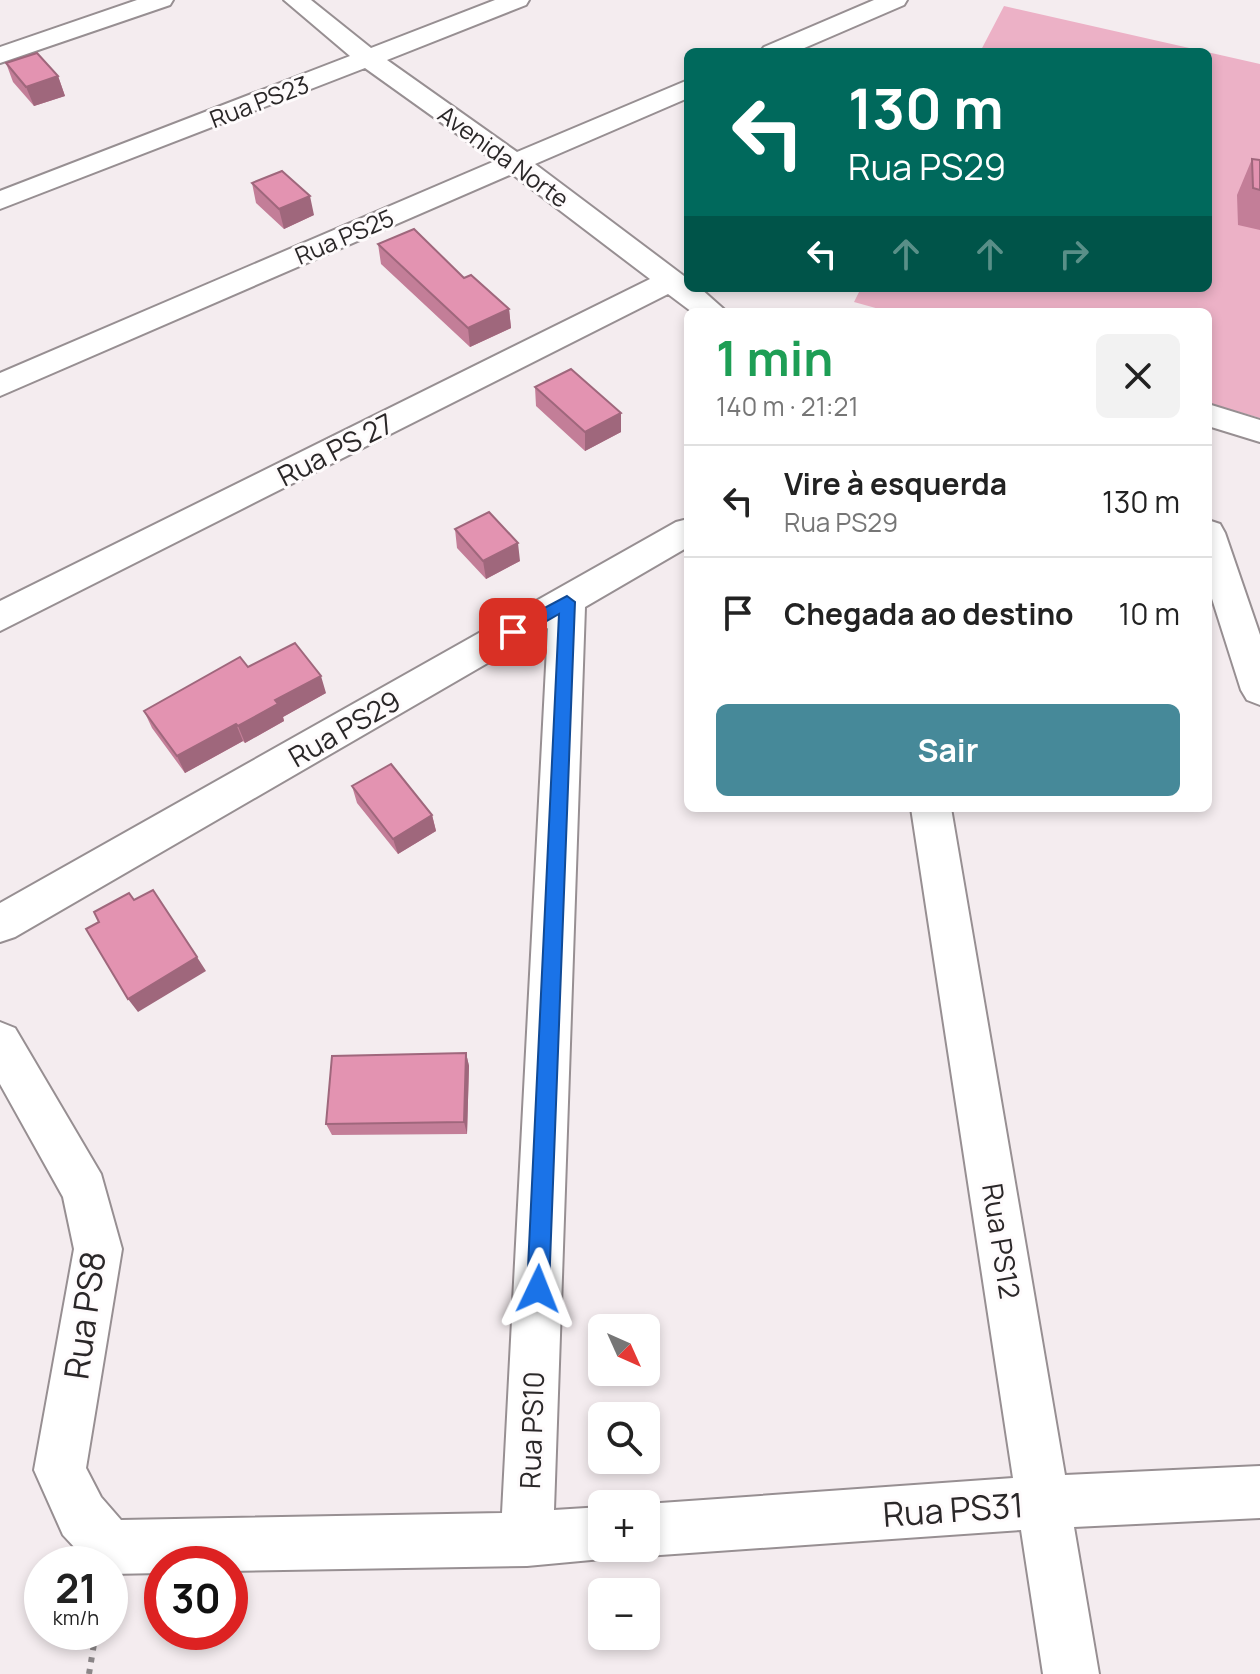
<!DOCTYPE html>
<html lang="pt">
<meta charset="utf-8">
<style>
body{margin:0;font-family:Manrope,sans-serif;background:#f2f2f2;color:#222;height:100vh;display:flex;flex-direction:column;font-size:30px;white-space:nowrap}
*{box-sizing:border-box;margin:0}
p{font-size:26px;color:#767676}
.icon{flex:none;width:44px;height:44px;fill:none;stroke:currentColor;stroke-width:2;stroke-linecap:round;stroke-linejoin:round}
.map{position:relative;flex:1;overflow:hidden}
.sheet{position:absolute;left:684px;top:308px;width:528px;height:504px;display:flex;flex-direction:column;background:#fff;border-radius:12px;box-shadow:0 4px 12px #0003}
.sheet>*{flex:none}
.banner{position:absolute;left:684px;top:48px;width:528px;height:244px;border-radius:12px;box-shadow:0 4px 12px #0003;background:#00695c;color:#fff;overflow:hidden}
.needle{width:52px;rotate:135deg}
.buttons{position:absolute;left:588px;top:1314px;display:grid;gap:16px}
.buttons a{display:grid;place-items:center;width:72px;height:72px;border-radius:12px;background:#fff;box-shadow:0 4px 12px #0003;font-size:40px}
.speed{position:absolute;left:24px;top:1546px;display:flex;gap:16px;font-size:40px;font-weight:700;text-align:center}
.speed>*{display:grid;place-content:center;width:104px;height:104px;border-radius:50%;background:#fff;box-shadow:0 4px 12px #0003;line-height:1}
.speed small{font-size:20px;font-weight:400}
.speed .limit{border:12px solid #d22;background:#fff;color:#111}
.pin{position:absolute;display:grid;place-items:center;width:68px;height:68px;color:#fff;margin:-34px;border-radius:16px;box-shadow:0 4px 12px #0006}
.me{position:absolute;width:88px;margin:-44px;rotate:2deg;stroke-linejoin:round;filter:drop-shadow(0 0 6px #0008)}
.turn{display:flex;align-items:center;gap:28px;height:168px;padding:0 32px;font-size:36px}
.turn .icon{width:104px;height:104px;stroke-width:2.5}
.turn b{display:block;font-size:56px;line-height:68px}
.lanes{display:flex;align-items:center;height:76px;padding:0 32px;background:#0003;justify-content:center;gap:40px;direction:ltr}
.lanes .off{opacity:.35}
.round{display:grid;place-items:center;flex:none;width:84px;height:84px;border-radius:12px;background:#f2f2f2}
.head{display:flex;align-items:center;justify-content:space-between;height:136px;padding:0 32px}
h1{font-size:48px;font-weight:700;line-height:60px;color:#1e9e55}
.cta{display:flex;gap:16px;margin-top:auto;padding:16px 32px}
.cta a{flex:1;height:92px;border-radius:12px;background:#468999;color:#fff;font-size:32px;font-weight:700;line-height:92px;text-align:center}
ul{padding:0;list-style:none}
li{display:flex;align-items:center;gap:24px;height:112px;padding:0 32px;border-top:2px solid #e0e0e0}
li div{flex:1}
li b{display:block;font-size:30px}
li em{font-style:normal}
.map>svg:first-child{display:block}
.green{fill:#ecb1c6}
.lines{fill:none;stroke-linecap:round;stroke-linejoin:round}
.minor-casing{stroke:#978f92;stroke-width:4}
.path{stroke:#8c8789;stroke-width:6;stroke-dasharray:5 7;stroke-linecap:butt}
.minor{fill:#fff;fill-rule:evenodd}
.wall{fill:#c37e98}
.shaded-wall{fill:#9f677c}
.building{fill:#e393b1;stroke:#9f677c;stroke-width:2}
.route{fill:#1a73e8;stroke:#114b97;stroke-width:2}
.labels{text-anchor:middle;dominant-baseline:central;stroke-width:6;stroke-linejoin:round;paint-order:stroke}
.far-street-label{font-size:24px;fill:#2a2728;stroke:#fefbfc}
.street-label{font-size:28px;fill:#2a2728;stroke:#fefbfc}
.near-street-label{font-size:34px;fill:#2a2728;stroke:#fefbfc}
</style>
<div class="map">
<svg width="1260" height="1674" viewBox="0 0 1260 1674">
<rect width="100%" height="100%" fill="#f4ecef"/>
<!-- green -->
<path class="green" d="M 1004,6 L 1260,64 L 1260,418 L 1208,403 L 1208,312 L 890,312 L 854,302 L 861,288 L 1208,288 L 1208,52 L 980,52 Z"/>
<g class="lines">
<defs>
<path id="minor" d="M 137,0 L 173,0 L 170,5 L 0,63 L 0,47 Z
M 284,0 L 311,0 L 371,48 L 495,0 L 529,0 L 526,5 L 387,60 L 517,152 L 688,80 L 688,98 L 535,164 L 688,279 L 688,288 L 700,288 L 727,312 L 692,312 L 668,294 L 0,631 L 0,601 L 650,279 L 512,174 L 0,396 L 0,373 L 495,161 L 365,68 L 0,209 L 0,191 L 350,56 Z
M 874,0 L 907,0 L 904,5 L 795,52 L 760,52 L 764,47 Z
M 1208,404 L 1260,420 L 1260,442 L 1208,426 Z
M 688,519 L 688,547 L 585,607 L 554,1510 L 602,1507 L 602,1548 L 622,1548 L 621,1552 L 602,1559 L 527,1566 L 230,1571 L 230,1564 L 162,1564 L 162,1573 L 110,1574 L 110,1564 L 90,1564 L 63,1535 L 34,1470 L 74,1249 L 63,1197 L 0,1084 L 0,1022 L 15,1028 L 101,1174 L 122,1249 L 86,1468 L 101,1497 L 121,1520 L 502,1513 L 548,628 L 15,937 L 0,942 L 0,903 L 676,522 Z
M 1208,520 L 1220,524 L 1225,533 L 1260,635 L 1260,705 L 1247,700 L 1241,690 L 1208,586 Z
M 911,808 L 951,808 L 1065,1475 L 1260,1466 L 1260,1518 L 1074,1527 L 1099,1674 L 1043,1674 L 1021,1530 L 646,1556 L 627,1548 L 646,1548 L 646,1504 L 1013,1478 Z"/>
</defs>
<!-- minor casing -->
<use href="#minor" class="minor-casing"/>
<!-- path -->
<path class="path" d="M 89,1674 L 96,1632"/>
<!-- minor -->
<use href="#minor" class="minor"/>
</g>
<!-- wall -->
<path class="wall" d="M 6,63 L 58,76 L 65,96 L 34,106 L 13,82 Z
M 1252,159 L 1260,160 L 1260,230 L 1238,225 L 1237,195 Z
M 252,183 L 314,215 L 284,229 L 256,203 Z
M 378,244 L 464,278 L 509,309 L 511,328 L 470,347 L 381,264 Z
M 535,387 L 621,432 L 585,451 L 536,406 Z
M 455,529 L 520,561 L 486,579 L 457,548 Z
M 248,667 L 326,693 L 283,717 L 284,721 L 245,743 L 243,741 L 185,773 L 152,728 L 144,711 Z
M 352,786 L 432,815 L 436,831 L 398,854 L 357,803 Z
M 466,1053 L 469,1066 L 467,1134 L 332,1135 L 326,1124 Z"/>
<!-- shaded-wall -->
<path class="shaded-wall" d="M 58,76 L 65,96 L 34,106 L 26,87 Z
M 310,196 L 314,215 L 284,229 L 279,209 Z
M 509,309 L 511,328 L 470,347 L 468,328 Z
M 621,413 L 621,432 L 585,451 L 585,432 Z
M 518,543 L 520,561 L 486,579 L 483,561 Z
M 321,676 L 326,693 L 283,717 L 284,721 L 245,743 L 238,726 L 275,700 Z
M 236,724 L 243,741 L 185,773 L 177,756 Z
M 432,815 L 436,831 L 398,854 L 393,839 Z
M 197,957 L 206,971 L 138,1012 L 128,999 Z
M 466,1053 L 469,1066 L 467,1134 L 464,1122 Z"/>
<!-- building -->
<path class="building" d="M 37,53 L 58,76 L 26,87 L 6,63 Z
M 1252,159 L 1260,160 L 1260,190 L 1253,188 Z
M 282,171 L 310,196 L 279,209 L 252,183 Z
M 414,229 L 464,278 L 471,275 L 509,309 L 468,328 L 378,244 Z
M 571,369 L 621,413 L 585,432 L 535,387 Z
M 489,512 L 518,543 L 483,561 L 455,529 Z
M 295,643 L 321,676 L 275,700 L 278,704 L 238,726 L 236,724 L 177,756 L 144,711 L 240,657 L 248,667 Z
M 391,764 L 432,815 L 393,839 L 352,786 Z
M 153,890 L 197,957 L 128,999 L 86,929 L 99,922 L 94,912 L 129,893 L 134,900 Z
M 466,1053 L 464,1122 L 326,1124 L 332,1056 Z"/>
<!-- route -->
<path class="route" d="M 567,596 L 575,602 L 549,1289 L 545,1297 L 538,1300 L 530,1297 L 527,1289 L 559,614 L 519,637 L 507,637 L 505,632 L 507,628 Z"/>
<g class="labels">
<!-- far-street labels -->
<g class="far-street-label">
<text transform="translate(259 101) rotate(-21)">Rua PS23</text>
<text transform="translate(504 156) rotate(36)">Avenida Norte</text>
<text transform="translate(344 236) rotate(-23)">Rua PS25</text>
</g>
<!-- street labels -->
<g class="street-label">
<text transform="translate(335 449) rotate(-27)">Rua PS 27</text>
<text transform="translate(344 728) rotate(-30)">Rua PS29</text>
<text transform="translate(1002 1241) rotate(81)">Rua PS12</text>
<text transform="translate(531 1430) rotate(-88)">Rua PS10</text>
</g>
<!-- near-street labels -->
<g class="near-street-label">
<text transform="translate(84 1315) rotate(-82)">Rua PS8</text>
<text transform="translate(953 1509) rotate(-4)">Rua PS31</text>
</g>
</g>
</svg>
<div class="buttons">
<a><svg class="needle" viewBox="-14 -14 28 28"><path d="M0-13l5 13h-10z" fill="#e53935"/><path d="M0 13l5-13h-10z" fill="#767676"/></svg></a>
<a><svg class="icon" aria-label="search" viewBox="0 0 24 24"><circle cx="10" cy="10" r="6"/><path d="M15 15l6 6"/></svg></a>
<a>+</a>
<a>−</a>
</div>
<div class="speed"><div>21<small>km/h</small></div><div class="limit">30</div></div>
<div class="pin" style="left:513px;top:632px;background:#d93025"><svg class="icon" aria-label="arrive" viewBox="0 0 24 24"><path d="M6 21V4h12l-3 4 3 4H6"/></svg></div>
<svg class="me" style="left:538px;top:1289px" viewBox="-20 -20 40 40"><path d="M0-17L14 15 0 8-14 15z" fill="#1a73e8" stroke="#fff" stroke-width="4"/></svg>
<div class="banner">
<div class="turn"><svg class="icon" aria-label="left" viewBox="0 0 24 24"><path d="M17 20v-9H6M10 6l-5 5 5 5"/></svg><div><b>130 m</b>Rua PS29</div></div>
<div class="lanes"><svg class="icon" aria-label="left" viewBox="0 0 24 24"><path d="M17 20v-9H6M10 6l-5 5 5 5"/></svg><svg class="icon off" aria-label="ahead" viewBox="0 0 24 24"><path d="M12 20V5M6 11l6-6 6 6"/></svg><svg class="icon off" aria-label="ahead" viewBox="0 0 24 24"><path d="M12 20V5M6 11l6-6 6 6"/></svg><svg class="icon off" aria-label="right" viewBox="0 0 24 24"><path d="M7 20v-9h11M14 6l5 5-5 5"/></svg></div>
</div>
<section class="sheet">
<div class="head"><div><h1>1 min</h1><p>140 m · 21:21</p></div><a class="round"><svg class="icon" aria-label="close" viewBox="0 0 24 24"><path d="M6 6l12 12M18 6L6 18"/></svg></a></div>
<ul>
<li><svg class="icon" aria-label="left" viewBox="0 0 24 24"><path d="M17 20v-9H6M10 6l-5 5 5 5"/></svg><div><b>Vire à esquerda</b><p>Rua PS29</p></div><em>130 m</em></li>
<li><svg class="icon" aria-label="arrive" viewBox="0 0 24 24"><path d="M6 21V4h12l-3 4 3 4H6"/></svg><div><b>Chegada ao destino</b></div><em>10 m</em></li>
</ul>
<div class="cta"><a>Sair</a></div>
</section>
</div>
